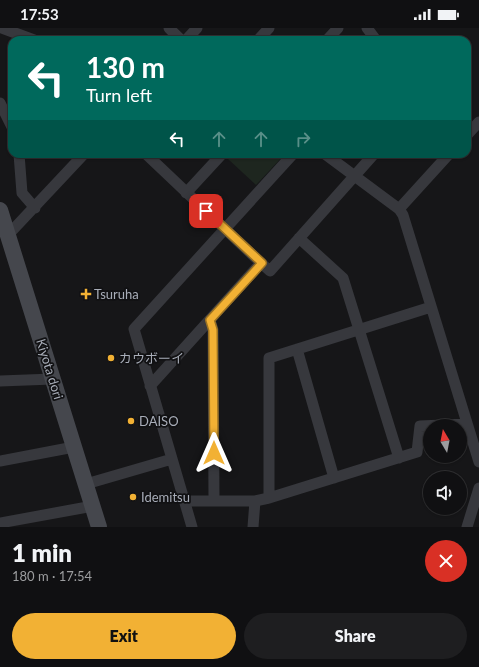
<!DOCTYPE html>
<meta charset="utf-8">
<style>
body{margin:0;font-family:Lato,"Noto Sans JP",sans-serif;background:#1e1e20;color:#f1f3f6;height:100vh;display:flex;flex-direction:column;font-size:15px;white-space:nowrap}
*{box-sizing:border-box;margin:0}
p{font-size:13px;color:#9c9d9f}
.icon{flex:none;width:22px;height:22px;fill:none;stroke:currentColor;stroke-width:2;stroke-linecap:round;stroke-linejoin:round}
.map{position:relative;height:499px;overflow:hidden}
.side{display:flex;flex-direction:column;background:#101012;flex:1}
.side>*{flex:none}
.banner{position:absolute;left:8px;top:8px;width:463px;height:122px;border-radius:12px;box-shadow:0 1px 3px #0004,0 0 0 1px #303032;background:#00695c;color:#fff;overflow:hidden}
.needle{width:26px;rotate:350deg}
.tools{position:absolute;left:423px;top:391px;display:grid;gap:8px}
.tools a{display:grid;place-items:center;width:44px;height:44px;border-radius:50%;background:#101012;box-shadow:0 1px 3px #0004,0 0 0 1px #303032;font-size:20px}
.pin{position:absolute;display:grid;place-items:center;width:34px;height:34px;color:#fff;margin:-17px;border-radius:8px;box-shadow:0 2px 6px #0006}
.me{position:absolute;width:44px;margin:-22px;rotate:0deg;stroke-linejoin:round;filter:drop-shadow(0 0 3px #0008)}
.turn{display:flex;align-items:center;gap:14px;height:84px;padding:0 12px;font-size:18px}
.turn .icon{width:52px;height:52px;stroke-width:2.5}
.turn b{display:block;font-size:28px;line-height:34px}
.lanes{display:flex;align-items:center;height:38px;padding:0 12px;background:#0003;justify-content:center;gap:20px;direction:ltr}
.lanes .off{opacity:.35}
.round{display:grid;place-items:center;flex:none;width:42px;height:42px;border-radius:21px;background:#1e1e20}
.summary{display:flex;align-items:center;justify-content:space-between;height:68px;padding:0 12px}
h1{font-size:24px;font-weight:800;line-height:30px}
.action{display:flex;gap:8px;margin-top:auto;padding:8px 12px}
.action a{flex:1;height:46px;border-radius:24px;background:#f2b134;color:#111;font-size:16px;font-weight:800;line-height:46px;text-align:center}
.action a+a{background:#1e1e20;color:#f1f3f6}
.status{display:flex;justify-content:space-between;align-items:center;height:28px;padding:0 20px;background:#101012;direction:ltr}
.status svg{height:11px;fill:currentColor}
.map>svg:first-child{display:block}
.green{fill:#1e261f}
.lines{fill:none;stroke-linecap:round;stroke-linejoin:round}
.street{stroke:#37383d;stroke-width:11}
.secondary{stroke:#45474d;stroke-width:16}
.route-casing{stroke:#9d7322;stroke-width:10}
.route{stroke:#f2b134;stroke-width:7}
.poi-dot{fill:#f2b134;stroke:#111113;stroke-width:1.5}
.labels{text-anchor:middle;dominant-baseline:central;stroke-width:3.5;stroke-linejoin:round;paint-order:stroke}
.poi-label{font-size:13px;fill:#a8adb8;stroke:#111113;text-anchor:start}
.street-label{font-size:13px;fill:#a8adb8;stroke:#111113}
</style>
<div class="status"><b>17:53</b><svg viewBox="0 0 49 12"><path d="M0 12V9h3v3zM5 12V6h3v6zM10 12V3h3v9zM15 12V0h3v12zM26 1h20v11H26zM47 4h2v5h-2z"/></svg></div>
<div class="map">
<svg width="479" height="499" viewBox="0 0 479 499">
<rect width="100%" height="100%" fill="#161618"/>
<!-- green -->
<path class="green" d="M 232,126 L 285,126 L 256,157 L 228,131 Z"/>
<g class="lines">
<!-- street -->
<path class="street" d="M 2,0 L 34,12
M 169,0 L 181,12
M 367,0 L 376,12
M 186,12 L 197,0
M 258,12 L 269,0
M 327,12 L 338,0
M 0,75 L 12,99
M 467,107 L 479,94
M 19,126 L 22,165 L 35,180
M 146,126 L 261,235
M 325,126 L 399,181 L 403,187 L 479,434
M 186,165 L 222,126
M 399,181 L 449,126
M 8,207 L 84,126
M 299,210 L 343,250 L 399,430
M 210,292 L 213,302 L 214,472
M 297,321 L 334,450
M 0,353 L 53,351
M 150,358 L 261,235 L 270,243 L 374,126
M 0,433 L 74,419
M 86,456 L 172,431
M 269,470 L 269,330 L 431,279
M 185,473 L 255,473 L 269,470 L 417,424 L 420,398 L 466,396
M 0,495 L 93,478
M 192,499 L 134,301 L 293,126
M 253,499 L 255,473
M 467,499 L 479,460"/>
<!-- secondary -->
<path class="secondary" d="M 0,182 L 99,499"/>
</g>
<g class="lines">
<defs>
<path id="route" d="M 206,183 L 262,235 L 210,292 L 213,302 L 214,425"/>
</defs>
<!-- route casing -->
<use href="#route" class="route-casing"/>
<!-- route -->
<use href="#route" class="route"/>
</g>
<!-- markers -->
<g class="poi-dot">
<path d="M84 260h4v4h4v4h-4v4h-4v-4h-4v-4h4z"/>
<circle cx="111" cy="330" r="4"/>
<circle cx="131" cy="393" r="4"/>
<circle cx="133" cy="469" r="4"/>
</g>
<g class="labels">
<!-- poi labels -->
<g class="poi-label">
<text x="94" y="266">Tsuruha</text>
<text x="119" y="330">カウボーイ</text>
<text x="139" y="393">DAISO</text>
<text x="141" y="469">Idemitsu</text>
</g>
<!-- street labels -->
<g class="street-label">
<text transform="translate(50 341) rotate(73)">Kiyota dori</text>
</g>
</g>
</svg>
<div class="tools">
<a><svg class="needle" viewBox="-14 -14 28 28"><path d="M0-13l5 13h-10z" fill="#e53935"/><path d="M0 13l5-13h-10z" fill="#9c9d9f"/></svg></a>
<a><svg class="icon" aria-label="sound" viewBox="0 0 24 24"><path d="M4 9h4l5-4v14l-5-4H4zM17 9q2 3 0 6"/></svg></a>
</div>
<div class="pin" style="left:206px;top:183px;background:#d93025"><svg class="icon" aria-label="arrive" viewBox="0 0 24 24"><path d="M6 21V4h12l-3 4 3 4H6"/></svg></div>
<svg class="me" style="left:214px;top:425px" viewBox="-20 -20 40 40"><path d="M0-17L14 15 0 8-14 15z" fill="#f2b134" stroke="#fff" stroke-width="4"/></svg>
<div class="banner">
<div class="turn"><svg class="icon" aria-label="left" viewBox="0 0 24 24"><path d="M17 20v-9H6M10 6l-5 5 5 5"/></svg><div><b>130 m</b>Turn left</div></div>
<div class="lanes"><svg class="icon" aria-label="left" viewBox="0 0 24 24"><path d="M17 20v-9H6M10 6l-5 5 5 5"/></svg><svg class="icon off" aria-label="ahead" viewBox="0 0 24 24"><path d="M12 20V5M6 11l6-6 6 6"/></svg><svg class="icon off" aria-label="ahead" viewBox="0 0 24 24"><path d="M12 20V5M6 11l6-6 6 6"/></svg><svg class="icon off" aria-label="right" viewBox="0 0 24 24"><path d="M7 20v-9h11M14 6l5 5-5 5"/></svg></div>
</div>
</div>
<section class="side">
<div class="summary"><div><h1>1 min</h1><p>180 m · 17:54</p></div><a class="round" style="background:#d93025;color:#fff"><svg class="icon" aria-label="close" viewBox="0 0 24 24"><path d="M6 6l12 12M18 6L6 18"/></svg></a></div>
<div class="action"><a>Exit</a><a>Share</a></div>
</section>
